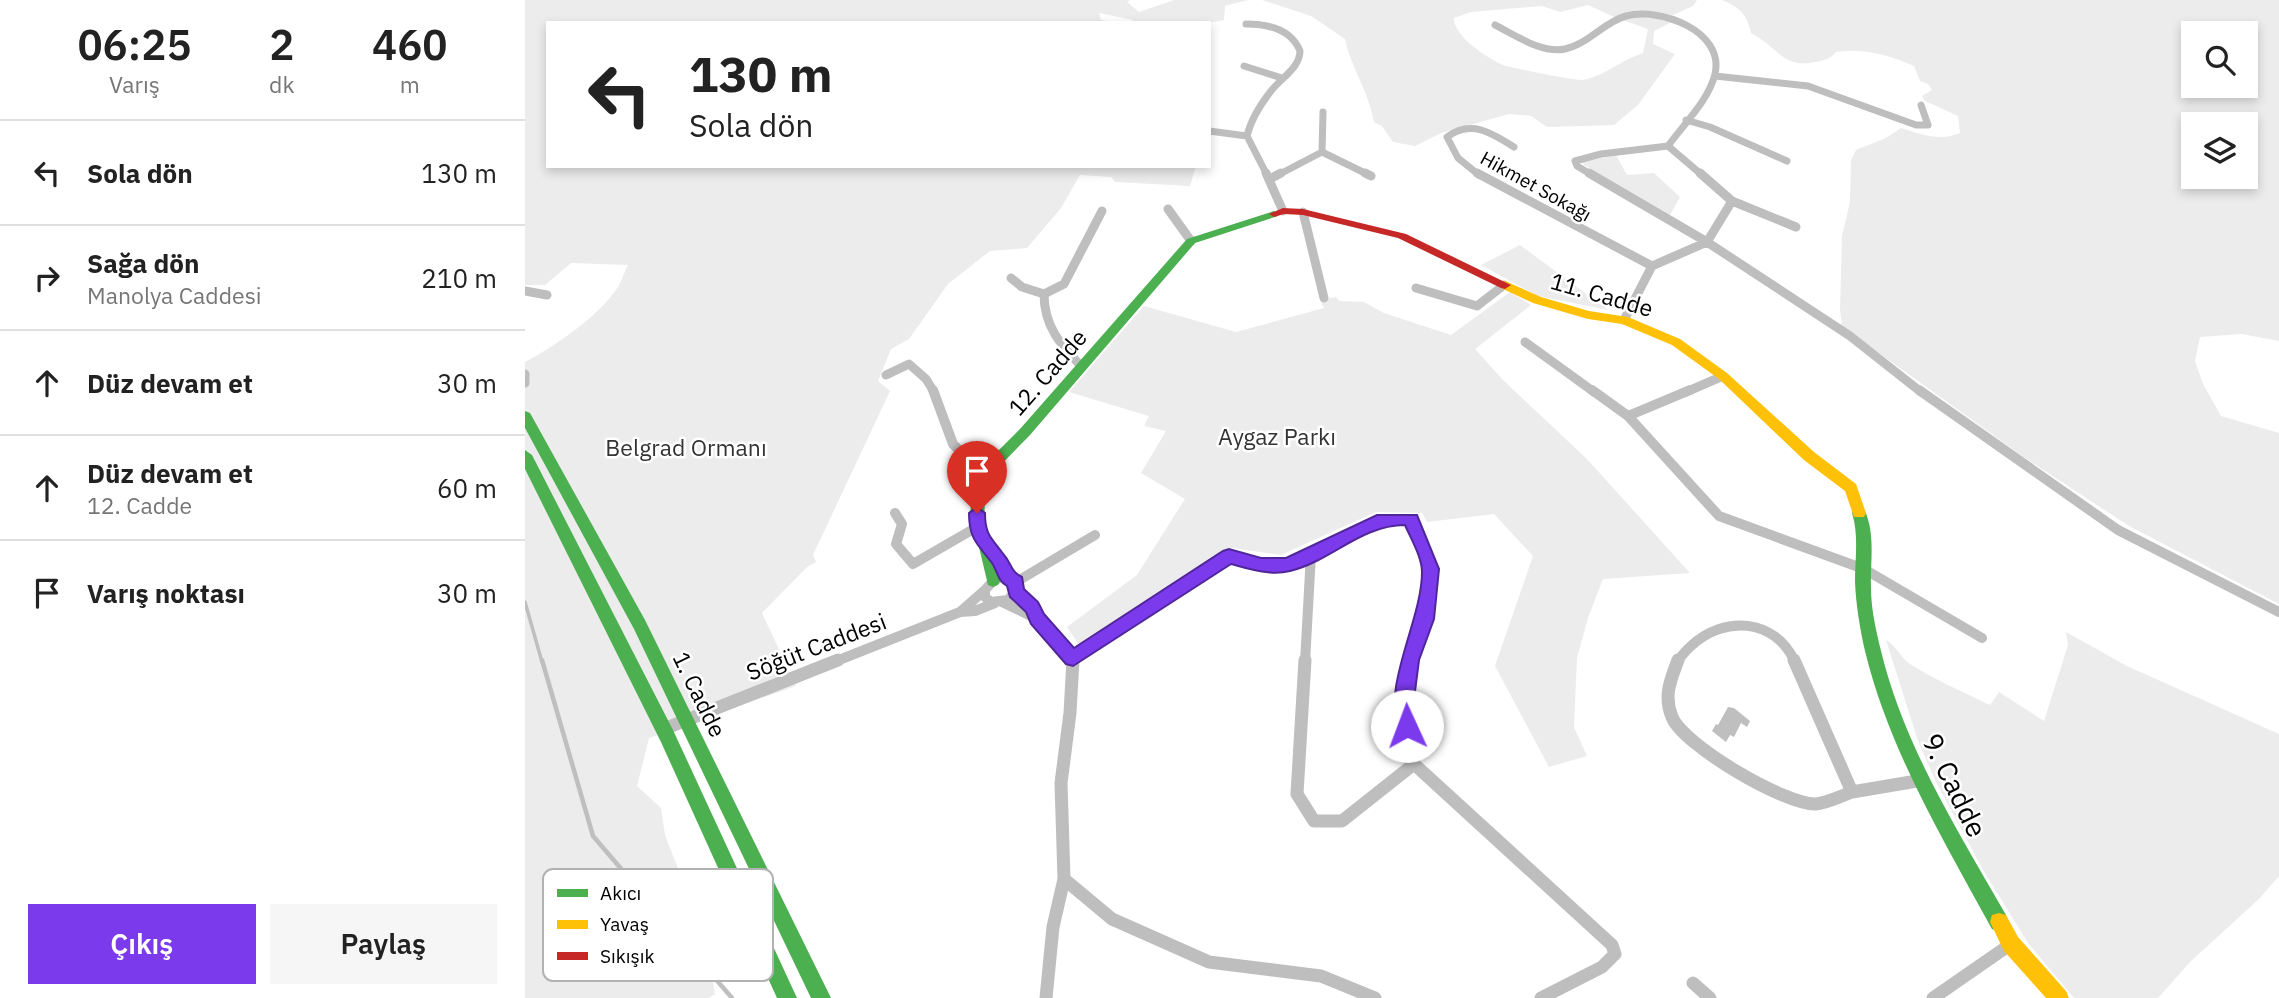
<!DOCTYPE html>
<html lang="tr">
<meta charset="utf-8">
<style>
body{margin:0;font-family:"IBM Plex Sans",sans-serif;background:#f6f6f6;color:#222;height:100vh;display:flex;flex-direction:column;font-size:26px;white-space:nowrap}
*{box-sizing:border-box;margin:0}
p{font-size:23px;color:#767676}
.icon{flex:none;width:38px;height:38px;fill:none;stroke:currentColor;stroke-width:2;stroke-linecap:round;stroke-linejoin:round}
.map{position:relative;flex:1;overflow:hidden}
.drawer{display:flex;flex-direction:column;background:#fff;width:525px}
.drawer>*{flex:none}
.top-card{position:absolute;left:21px;top:21px;width:665px;height:147px;border-radius:0px;box-shadow:0 4px 10px #0003;background:#fff;color:#222;overflow:hidden}
.controls{position:absolute;left:1656px;top:21px;display:grid;gap:14px}
.controls a{display:grid;place-items:center;width:77px;height:77px;border-radius:0px;background:#fff;box-shadow:0 4px 10px #0003;font-size:35px}
.pin{position:absolute;display:grid;place-items:center;width:60px;height:60px;color:#fff;margin:-72px -30px;border-radius:50% 50% 50% 0;rotate:-45deg;box-shadow:0 0 7px #0007}
.pin .icon{rotate:45deg}
.me{position:absolute;width:77px;margin:-38px;rotate:358deg;stroke-linejoin:round;filter:drop-shadow(0 0 5px #0008)}
.turn{display:flex;align-items:center;gap:24px;height:147px;padding:0 28px;font-size:32px}
.turn .icon{width:91px;height:91px;stroke-width:2.5}
.turn b{display:block;font-size:49px;line-height:60px}
.eta{display:flex;justify-content:space-evenly;align-items:center;height:119px;text-align:center}
.eta b{font-size:42px;font-weight:600;line-height:49px}
.action{display:flex;gap:14px;margin-top:auto;padding:14px 28px}
.action a{flex:1;height:80px;border-radius:0px;background:#7c3aed;color:#fff;font-size:28px;font-weight:600;line-height:80px;text-align:center}
.action a+a{background:#f6f6f6;color:#222}
ul{padding:0;list-style:none}
li{display:flex;align-items:center;gap:21px;height:105px;padding:0 28px;border-top:2px solid #e0e0e0}
li div{flex:1}
li b{display:block;font-size:26px}
li em{font-style:normal}
main{display:flex;flex:1;min-height:0}
.map>svg:first-child{display:block}
.green{fill:#ececec;fill-rule:evenodd}
.water{fill:#bfbfbf}
.lines{fill:none;stroke-linecap:round;stroke-linejoin:round}
.stream-far1{stroke:#bfbfbf;stroke-width:3.5}
.stream{stroke:#bfbfbf;stroke-width:4.5}
.street-far3{stroke:#bebebe;stroke-width:7}
.street-far2{stroke:#bebebe;stroke-width:9}
.street-far1{stroke:#bebebe;stroke-width:10}
.street{stroke:#bebebe;stroke-width:13}
.fast{fill:#4caf50;fill-rule:evenodd}
.slow{fill:#ffc107;fill-rule:evenodd}
.jam{fill:#c62828;fill-rule:evenodd}
.route{fill:#7c3aed;stroke:#51269a;stroke-width:2}
.labels{text-anchor:middle;dominant-baseline:central;stroke-width:5;stroke-linejoin:round;paint-order:stroke}
.far-street-label{font-size:19px;fill:#000;stroke:#fff}
.street-label{font-size:23px;fill:#000;stroke:#fff}
.park-label{font-size:23px;fill:#333;stroke:#fff}
.near-street-label{font-size:28px;fill:#000;stroke:#fff}
.key{fill:#fff;stroke:#b2b2b2;stroke-width:2}
.key-label{font-size:19px;fill:#000}
</style>
<main>
<section class="drawer">
<div class="eta">
<div><b>06:25</b><p>Varış</p></div>
<div><b>2</b><p>dk</p></div>
<div><b>460</b><p>m</p></div>
</div>
<ul>
<li><svg class="icon" aria-label="left" viewBox="0 0 24 24"><path d="M17 20v-9H6M10 6l-5 5 5 5"/></svg><div><b>Sola dön</b></div><em>130 m</em></li>
<li><svg class="icon" aria-label="right" viewBox="0 0 24 24"><path d="M7 20v-9h11M14 6l5 5-5 5"/></svg><div><b>Sağa dön</b><p>Manolya Caddesi</p></div><em>210 m</em></li>
<li><svg class="icon" aria-label="ahead" viewBox="0 0 24 24"><path d="M12 20V5M6 11l6-6 6 6"/></svg><div><b>Düz devam et</b></div><em>30 m</em></li>
<li><svg class="icon" aria-label="ahead" viewBox="0 0 24 24"><path d="M12 20V5M6 11l6-6 6 6"/></svg><div><b>Düz devam et</b><p>12. Cadde</p></div><em>60 m</em></li>
<li><svg class="icon" aria-label="arrive" viewBox="0 0 24 24"><path d="M6 21V4h12l-3 4 3 4H6"/></svg><div><b>Varış noktası</b></div><em>30 m</em></li>
</ul>
<div class="action"><a>Çıkış</a><a>Paylaş</a></div>
</section>
<div class="map">
<svg width="1754" height="998" viewBox="0 0 1754 998">
<rect width="100%" height="100%" fill="#fff"/>
<!-- green -->
<path class="green" d="M 0,0 L 605,0 L 602,2 L 614,12 L 649,0 L 723,0 L 700,6 L 699,20 L 684,23 L 606,23 L 608,20 L 574,13 L 576,20 L 597,23 L 23,23 L 23,166 L 671,166 L 665,186 L 590,182 L 586,177 L 555,175 L 536,208 L 502,248 L 465,251 L 423,284 L 384,339 L 366,349 L 353,381 L 365,391 L 288,555 L 291,562 L 282,567 L 237,613 L 271,686 L 124,738 L 112,786 L 136,808 L 140,835 L 180,938 L 190,994 L 184,998 L 0,998 L 0,362 C 29,347 72,317 91,290 C 96,283 99,273 103,265 L 46,263 L 20,285 L 0,285 Z
M 737,0 L 1172,0 L 1168,6 L 1148,15 L 1109,12 L 1089,17 L 1063,5 L 1035,12 L 1017,6 L 946,12 L 929,18 C 928,36 962,58 978,65 C 986,68 1051,81 1058,80 C 1080,76 1096,60 1118,53 L 1123,29 L 1098,20 L 1114,17 L 1149,21 L 1129,31 L 1128,44 L 1150,54 L 1113,105 L 1089,125 L 1022,127 L 1006,116 L 984,114 L 916,133 L 890,146 L 868,142 L 857,126 L 849,122 C 843,90 827,70 820,39 L 786,16 Z
M 1197,0 L 1754,0 L 1754,341 L 1717,334 L 1675,337 L 1670,361 L 1678,384 L 1696,416 L 1754,433 L 1754,604 L 1604,526 L 1503,460 L 1315,325 L 1317,323 L 1315,311 L 1317,236 L 1325,202 L 1326,160 L 1331,150 L 1361,138 L 1376,128 C 1395,134 1416,142 1435,133 L 1433,116 L 1400,101 L 1397,96 L 1407,90 L 1403,84 L 1395,81 L 1389,66 C 1364,55 1338,48 1311,52 C 1305,59 1300,60 1291,62 C 1258,69 1253,47 1226,33 C 1222,14 1214,7 1197,0 ZM 1668,33 L 1720,33 L 1720,86 L 1668,86 ZM 1668,124 L 1720,124 L 1720,177 L 1668,177 Z
M 1091,155 L 1102,175 L 1129,173 L 1155,197 L 1145,215 L 1059,165 L 1058,162 Z
M 995,245 L 1083,310 L 1013,296 L 956,265 Z
M 985,292 L 1006,305 L 950,349 L 978,380 L 1062,459 L 1165,573 L 1078,579 L 1063,618 L 1052,658 L 1049,727 L 1062,756 L 1024,767 L 970,666 L 1008,556 L 969,514 L 902,522 L 897,513 L 851,512 L 756,555 L 707,548 L 688,558 L 556,648 L 542,627 L 612,575 L 660,499 L 616,473 L 641,431 L 619,426 L 624,416 L 544,392 L 619,306 L 711,332 L 799,308 L 795,300 L 811,297 L 814,301 L 839,302 L 859,313 L 926,335 Z
M 1541,632 L 1602,666 L 1754,734 L 1754,876 L 1734,899 L 1666,961 L 1633,998 L 1549,998 L 1503,943 L 1458,870 L 1412,784 L 1393,741 L 1361,640 C 1372,646 1375,657 1385,664 C 1410,680 1438,692 1465,705 L 1474,692 L 1519,721 L 1543,645 Z"/>
<!-- water -->
<path class="water" d="M 1203,707 L 1209,708 L 1225,721 L 1222,727 L 1216,723 L 1209,737 L 1205,735 L 1201,742 L 1187,731 L 1191,724 L 1193,725 Z"/>
<g class="lines">
<!-- stream-far1 -->
<path class="stream-far1" d="M 0,602 L 17,662"/>
<!-- stream -->
<path class="stream" d="M 17,660 L 68,836 L 207,998"/>
<!-- street-far3 -->
<path class="street-far3" d="M 721,24 C 743,24 766,29 775,51 C 775,68 755,79 746,91 C 735,105 726,119 722,136 L 742,175
M 970,25 C 990,35 1017,54 1040,49 C 1063,44 1079,22 1101,16 C 1135,7 1200,31 1190,74 C 1184,100 1158,125 1143,146
M 719,66 L 757,78
M 1190,76 L 1283,86 L 1391,125 L 1403,125 L 1396,105
M 1161,120 L 1185,127 L 1262,161
M 684,131 L 722,136
M 797,152 L 798,112
M 753,175 L 797,152 L 844,175
M 954,175 L 933,158 L 922,137 C 946,119 967,133 989,147
M 1067,175 L 1052,166 L 1050,161 L 1076,154 L 1143,146 L 1177,175"/>
<!-- street-far2 -->
<path class="street-far2" d="M 741,173 L 758,211
M 840,173 L 846,176
M 952,173 L 1127,266
M 1064,173 L 1182,242 L 1325,336 L 1396,392
M 1175,173 L 1207,201 L 1271,227
M 745,179 L 756,173
M 643,209 L 666,241
M 778,212 L 799,298
M 1182,242 L 1207,201
M 486,278 L 497,287 L 519,294
M 891,288 L 952,306 L 979,285
M 0,291 L 22,295
M 1099,320 L 1127,266 L 1182,242
M 1000,342 L 1069,392
M 556,366 C 535,344 519,326 519,294 L 539,284 L 577,211
M 0,374 L 0,383
M 361,375 L 384,364 L 401,379 L 409,392
M 1161,392 L 1198,376"/>
<!-- street-far1 -->
<path class="street-far1" d="M 408,390 L 428,444 L 458,475
M 1067,390 L 1103,416 L 1194,516 L 1339,569 L 1457,638
M 1394,390 L 1593,530 L 1754,612
M 1103,416 L 1165,390
M 370,513 L 377,524 L 371,544 L 388,564 L 452,527
M 462,548 L 474,560 L 481,577
M 477,577 L 489,579 L 491,590 L 483,600 L 466,602 L 460,597 L 460,590 L 468,581 Z
M 491,582 L 570,535
M 491,592 L 507,607 L 512,619 L 548,658 L 548,662
M 477,602 L 512,619
M 435,612 L 460,590
M 548,658 L 704,556 L 736,565 L 763,565 L 858,519 L 886,519 L 906,569 L 900,619 L 885,662
M 309,662 L 435,612 L 450,611 L 470,603
M 780,662 L 786,554
M 1153,662 C 1156,655 1161,651 1166,646 C 1199,615 1250,618 1270,662"/>
<!-- street -->
<path class="street" d="M 780,660 L 772,794 L 789,821 L 817,821 L 889,764
M 885,660 L 878,707 L 889,764 L 1087,945 L 1090,954 L 1077,967 L 1016,998
M 1153,660 C 1146,679 1138,696 1147,717 C 1158,745 1260,805 1291,804 C 1302,803 1316,796 1327,792
M 1269,660 L 1327,792
M 139,729 L 313,660
M 1327,792 L 1398,780
M 539,879 L 587,919 L 684,962 L 796,976 L 850,998
M 1168,983 L 1185,998
M 521,998 L 528,927 L 539,879 L 536,783 L 545,713 L 548,660
M 1408,998 L 1486,944"/>
<!-- fast -->
<path class="fast" d="M 749,211 L 754,214 L 753,216 L 670,243 L 505,435 L 464,477 L 460,495 L 459,527 L 468,547 L 475,581 L 473,585 L 468,587 L 463,585 L 454,547 L 445,527 L 446,495 L 453,471 L 495,429 L 662,239 Z
M 0,411 L 5,413 L 120,620 L 306,998 L 286,998 L 109,629 L 0,428 Z
M 0,450 L 7,455 L 148,730 L 272,998 L 252,998 L 136,742 L 0,469 Z
M 1334,507 L 1339,509 C 1351,533 1345,562 1346,588 C 1346,609 1351,630 1356,651 C 1379,746 1433,831 1481,915 L 1483,922 L 1481,929 L 1474,931 L 1467,929 C 1419,841 1364,750 1340,651 C 1335,629 1331,605 1330,582 C 1330,559 1334,535 1327,513 L 1329,509 Z"/>
<!-- slow -->
<path class="slow" d="M 980,281 L 1016,297 L 1064,311 L 1103,317 L 1155,339 L 1202,373 L 1289,452 L 1331,484 L 1341,513 L 1339,517 L 1329,517 L 1320,491 L 1279,460 L 1194,379 L 1147,345 L 1097,324 L 1063,319 L 1008,303 L 976,288 L 974,285 Z
M 1474,913 L 1481,915 L 1493,937 L 1541,991 L 1544,998 L 1521,998 L 1479,951 L 1465,922 L 1467,915 Z"/>
<!-- jam -->
<path class="jam" d="M 758,208 L 778,209 L 881,234 L 986,285 L 980,289 L 976,288 L 873,238 L 778,215 L 759,214 L 749,217 L 744,214 Z"/>
</g>
<!-- route -->
<path class="route" d="M 452,507 L 460,513 C 460,536 467,538 479,555 C 487,564 485,571 497,577 L 499,589 L 513,602 L 519,614 L 549,648 L 698,551 L 704,549 L 736,558 L 761,558 L 852,515 L 892,515 L 914,569 L 909,619 L 894,660 L 888,707 L 891,726 L 889,732 L 882,735 L 875,732 C 855,688 897,621 897,572 C 897,557 886,539 880,525 C 836,525 806,561 765,571 C 745,576 725,569 706,564 L 548,666 L 541,664 L 506,624 L 501,612 L 485,597 L 482,586 C 472,580 473,572 467,563 C 453,544 444,540 444,513 Z"/>
<g class="labels">
<!-- far-street labels -->
<g class="far-street-label">
<text transform="translate(1011 186) rotate(29)">Hikmet Sokağı</text>
</g>
<!-- street labels -->
<g class="street-label">
<text transform="translate(1077 294) rotate(16)">11. Cadde</text>
<text transform="translate(522 372) rotate(-49)">12. Cadde</text>
<text transform="translate(291 646) rotate(-21)">Söğüt Caddesi</text>
<text transform="translate(175 694) rotate(64)">1. Cadde</text>
</g>
<!-- park labels -->
<g class="park-label">
<text x="752" y="436">Aygaz Parkı</text>
<text x="161" y="447">Belgrad Ormanı</text>
</g>
<!-- near-street labels -->
<g class="near-street-label">
<text transform="translate(1430 785) rotate(64)">9. Cadde</text>
</g>
</g>
<!-- legend -->
<rect x="18" y="869" width="230" height="112" rx="10" class="key"/>
<rect x="32" y="889" width="31" height="8" fill="#4caf50"/>
<rect x="32" y="920" width="31" height="9" fill="#ffc107"/>
<rect x="32" y="952" width="31" height="8" fill="#c62828"/>
<g class="key-label">
<text x="75" y="900">Akıcı</text>
<text x="75" y="931">Yavaş</text>
<text x="75" y="963">Sıkışık</text>
</g>
</svg>
<div class="controls">
<a><svg class="icon" aria-label="search" viewBox="0 0 24 24"><circle cx="10" cy="10" r="6"/><path d="M15 15l6 6"/></svg></a>
<a><svg class="icon" aria-label="layers" viewBox="0 0 24 24"><path d="M12 4l9 5-9 5-9-5zM3 14l9 5 9-5"/></svg></a>
</div>
<div class="pin" style="left:452px;top:513px;background:#d93025"><svg class="icon" aria-label="arrive" viewBox="0 0 24 24"><path d="M6 21V4h12l-3 4 3 4H6"/></svg></div>
<svg class="me" style="left:882px;top:726px" viewBox="-20 -20 40 40"><circle r="19" fill="#fff"/><path d="M0-13L10 11 0 6-10 11z" fill="#7c3aed"/></svg>
<div class="top-card">
<div class="turn"><svg class="icon" aria-label="left" viewBox="0 0 24 24"><path d="M17 20v-9H6M10 6l-5 5 5 5"/></svg><div><b>130 m</b>Sola dön</div></div>
</div>
</div>
</main>
